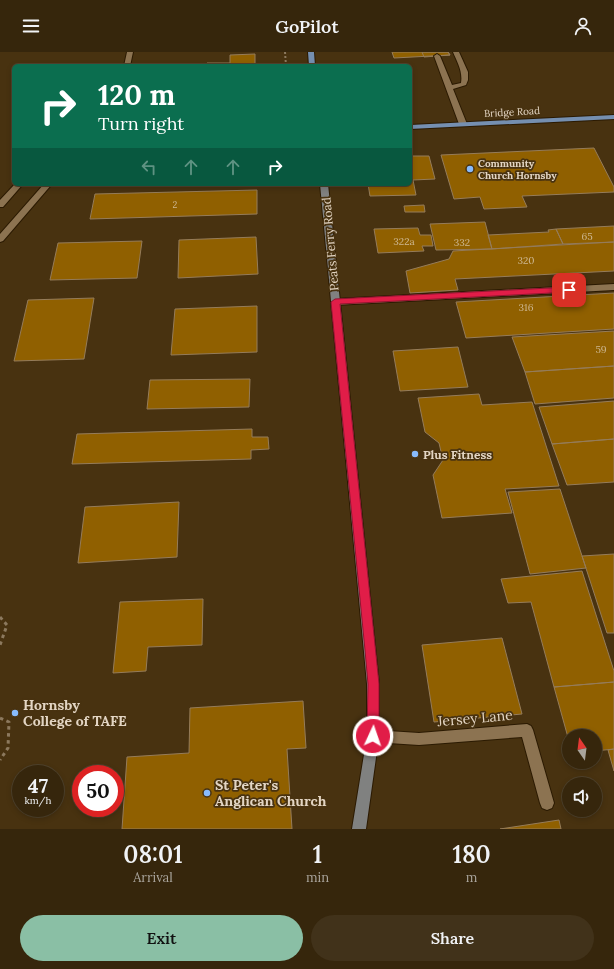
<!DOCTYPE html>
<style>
body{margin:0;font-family:Lora,serif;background:#41321a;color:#f1f3f6;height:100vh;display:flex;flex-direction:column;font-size:15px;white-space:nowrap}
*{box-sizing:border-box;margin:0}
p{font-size:13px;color:#aaa59d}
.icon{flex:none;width:22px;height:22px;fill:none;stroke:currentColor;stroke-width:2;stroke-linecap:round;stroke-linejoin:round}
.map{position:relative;height:777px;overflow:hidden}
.drawer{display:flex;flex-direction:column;background:#36260c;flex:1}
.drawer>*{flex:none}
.top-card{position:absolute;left:12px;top:12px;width:400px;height:122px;border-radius:6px;box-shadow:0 2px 6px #0003,0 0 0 1px #50432d;background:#0b6e4f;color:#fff;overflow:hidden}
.needle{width:26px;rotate:346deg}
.fabs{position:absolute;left:562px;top:677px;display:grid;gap:8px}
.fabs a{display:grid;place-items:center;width:40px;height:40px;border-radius:50%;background:#36260c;box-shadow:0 2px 6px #0003,0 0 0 1px #50432d;font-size:20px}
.speed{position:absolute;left:12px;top:713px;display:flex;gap:8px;font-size:20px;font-weight:700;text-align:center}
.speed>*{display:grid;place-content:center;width:52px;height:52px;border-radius:50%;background:#36260c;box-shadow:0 2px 6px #0003,0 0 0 1px #50432d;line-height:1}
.speed small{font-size:10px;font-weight:400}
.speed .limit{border:6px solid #d22;background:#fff;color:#111}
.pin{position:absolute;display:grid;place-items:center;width:34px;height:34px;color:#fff;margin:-17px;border-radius:8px;box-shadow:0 2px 6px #0006}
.me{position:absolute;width:44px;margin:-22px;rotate:3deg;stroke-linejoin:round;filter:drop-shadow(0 0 3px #0008)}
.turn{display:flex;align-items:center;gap:14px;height:84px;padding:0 20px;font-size:18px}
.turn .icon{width:52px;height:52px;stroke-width:2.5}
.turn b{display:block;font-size:28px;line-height:34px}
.lanes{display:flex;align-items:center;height:38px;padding:0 20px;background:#0003;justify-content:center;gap:20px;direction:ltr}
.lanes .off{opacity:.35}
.eta{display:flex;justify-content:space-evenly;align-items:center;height:68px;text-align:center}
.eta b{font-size:24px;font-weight:600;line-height:28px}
.button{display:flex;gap:8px;margin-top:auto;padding:8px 20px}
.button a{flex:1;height:46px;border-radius:24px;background:#8abfa5;color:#111;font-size:16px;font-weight:600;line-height:46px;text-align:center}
.button a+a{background:#41321a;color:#f1f3f6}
header{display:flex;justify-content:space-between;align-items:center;height:52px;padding:0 20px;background:#36260c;font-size:18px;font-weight:600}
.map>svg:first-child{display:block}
.building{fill:#906000;stroke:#957c5a}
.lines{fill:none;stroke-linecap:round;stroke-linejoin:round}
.lane-casing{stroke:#2b1a02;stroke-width:2}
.street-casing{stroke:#2b1a02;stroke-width:2}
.secondary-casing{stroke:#2b1a02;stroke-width:2}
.primary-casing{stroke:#2b1a02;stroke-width:2}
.path-far1{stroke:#8c795e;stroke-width:2;stroke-dasharray:2 2;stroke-linecap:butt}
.path{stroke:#8c795e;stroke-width:3;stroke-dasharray:3.5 3.5;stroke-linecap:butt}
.lane{fill:#8c7351;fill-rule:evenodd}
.street{fill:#8c7351;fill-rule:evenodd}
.secondary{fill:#808180;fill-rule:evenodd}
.primary{fill:#758fb0;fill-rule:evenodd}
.route{fill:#e11d48;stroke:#92132f}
.poi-dot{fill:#88bbfc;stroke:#483210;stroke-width:1.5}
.labels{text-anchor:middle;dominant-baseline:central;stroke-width:3.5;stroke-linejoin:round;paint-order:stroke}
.far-number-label{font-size:9px;fill:#ceb892}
.far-street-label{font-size:10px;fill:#e3d5c3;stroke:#483210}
.far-poi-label{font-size:10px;font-weight:bold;fill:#e3d5c3;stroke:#483210;text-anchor:start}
.number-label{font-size:10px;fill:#ceb892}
.street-label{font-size:12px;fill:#e3d5c3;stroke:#483210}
.poi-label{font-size:12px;font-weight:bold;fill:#e3d5c3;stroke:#483210;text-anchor:start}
.near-poi-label{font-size:14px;font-weight:bold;fill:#e3d5c3;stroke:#483210;text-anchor:start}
.near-street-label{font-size:14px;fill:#e3d5c3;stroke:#483210}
</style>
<header><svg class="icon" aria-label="menu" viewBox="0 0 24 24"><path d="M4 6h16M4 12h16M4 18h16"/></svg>GoPilot<svg class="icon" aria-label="person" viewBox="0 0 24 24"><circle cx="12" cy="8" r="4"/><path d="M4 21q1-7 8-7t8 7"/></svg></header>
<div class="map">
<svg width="614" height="777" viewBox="0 0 614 777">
<rect width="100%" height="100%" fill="#483210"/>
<!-- building -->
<path class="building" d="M 392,0 L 448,0 L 450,3 L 394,6 Z
M 422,0 L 448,0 L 450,3 L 424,5 Z
M 255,2 L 255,14 L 207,14 L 207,11 L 230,11 L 230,3 Z
M 594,96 L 614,135 L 614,140 L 522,144 L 527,155 L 484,157 L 480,145 L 454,147 L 441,103 Z
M 410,104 L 429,104 L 435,127 L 413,128 L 416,143 L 370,144 L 368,132 L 410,132 Z
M 257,138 L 257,162 L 90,167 L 95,142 Z
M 424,153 L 425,160 L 405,160 L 404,154 Z
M 485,170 L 492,197 L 436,198 L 430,172 Z
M 614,174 L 614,190 L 563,192 L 556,177 Z
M 418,176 L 420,183 L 431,183 L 433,194 L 422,194 L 424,199 L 378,201 L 374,177 Z
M 556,177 L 563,192 L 492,197 L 488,183 L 549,180 L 548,178 Z
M 256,185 L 258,222 L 178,226 L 179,188 Z
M 142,189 L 137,226 L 50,228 L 58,191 Z
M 614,190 L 614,219 L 455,227 L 458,238 L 410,241 L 406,219 L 449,207 L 453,199 Z
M 614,241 L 614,277 L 466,286 L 456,250 Z
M 94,246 L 84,307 L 14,309 L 28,248 Z
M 257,254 L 257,300 L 171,303 L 175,257 Z
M 614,279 L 614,314 L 525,320 L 512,285 Z
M 458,295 L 468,335 L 400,339 L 393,299 Z
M 614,314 L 614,346 L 535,352 L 525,320 Z
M 250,327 L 249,355 L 147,357 L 150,328 Z
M 479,342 L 482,353 L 532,350 L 559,434 L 505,437 L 512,461 L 442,466 L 433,423 L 443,408 L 439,391 L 425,380 L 418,346 Z
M 614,349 L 614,387 L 552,392 L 539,355 Z
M 252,377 L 252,385 L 268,385 L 269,397 L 251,398 L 251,407 L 72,412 L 77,382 Z
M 614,387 L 614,430 L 567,433 L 552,392 Z
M 560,437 L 586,516 L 530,522 L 508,440 Z
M 179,450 L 177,505 L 78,511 L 85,455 Z
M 614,502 L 614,581 L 607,581 L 582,504 Z
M 582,519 L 614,619 L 614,630 L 554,635 L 531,550 L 508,551 L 501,527 Z
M 203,547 L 202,593 L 148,595 L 146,619 L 113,621 L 120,550 Z
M 502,586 L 522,662 L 434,670 L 422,593 Z
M 614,630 L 614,697 L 595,699 L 595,684 L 569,684 L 569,689 L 554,635 Z
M 303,649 L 306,696 L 287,697 L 292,777 L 122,777 L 127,705 L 189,701 L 190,656 Z
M 614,697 L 614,719 L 608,698 Z
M 559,768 L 561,777 L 500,777 Z"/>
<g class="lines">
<defs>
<path id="lane" d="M 453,0 L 459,0 L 468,20 L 468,28 L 466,33 L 453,37 L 467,72 L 463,74 L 459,72 L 434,4 L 437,2 L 440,4 L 452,33 L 461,31 C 463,19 457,10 453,0 Z
M 614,232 L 614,238 L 335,253 L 331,250 L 335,247 Z
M 527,672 L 531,674 L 533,678 L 554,751 L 552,756 L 547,758 L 542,756 L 540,751 L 522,685 L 419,693 L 373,690 L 368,688 L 367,684 L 368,680 L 373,678 L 419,681 Z"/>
<path id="street" d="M 127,0 L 133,0 L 130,14 L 124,14 Z
M 15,132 L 23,132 L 3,155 L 0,155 L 0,148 Z
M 44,132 L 52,132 L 3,189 L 0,190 L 0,182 Z"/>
<path id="secondary" d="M 320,132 L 328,132 L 379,632 L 379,684 L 366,777 L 352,777 L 367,684 L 367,632 Z"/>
<path id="primary" d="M 308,0 L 314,0 L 315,14 L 309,14 Z
M 614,63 L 614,67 L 410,77 L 410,73 Z"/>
</defs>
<!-- lane casing -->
<use href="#lane" class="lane-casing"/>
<!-- street casing -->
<use href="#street" class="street-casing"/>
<!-- secondary casing -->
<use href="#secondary" class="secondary-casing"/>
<!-- primary casing -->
<use href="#primary" class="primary-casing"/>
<!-- path-far1 -->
<path class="path-far1" d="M 285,0 L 286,14"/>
<!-- path -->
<path class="path" d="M 0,565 L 7,573 L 0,593
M 0,666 L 9,670 L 8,696 L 0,708"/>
<!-- lane -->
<use href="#lane" class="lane"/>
<!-- street -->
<use href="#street" class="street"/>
<!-- secondary -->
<use href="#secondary" class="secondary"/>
<!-- primary -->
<use href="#primary" class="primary"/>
</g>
<!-- route -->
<path class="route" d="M 569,235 L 571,236 L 571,240 L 340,252 L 379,632 L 379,684 L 377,688 L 373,690 L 369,688 L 367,684 L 368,632 L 365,598 L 331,250 L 335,247 Z"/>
<!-- markers -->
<g class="poi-dot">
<circle cx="470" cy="117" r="4"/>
<circle cx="415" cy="402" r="4"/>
<circle cx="15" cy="661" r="4"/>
<circle cx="207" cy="741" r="4"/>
</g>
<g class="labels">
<!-- far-number labels -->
<g class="far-number-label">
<text x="175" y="152">2</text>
</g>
<!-- far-street labels -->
<g class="far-street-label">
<text transform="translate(512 60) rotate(-3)">Bridge Road</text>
</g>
<!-- far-poi labels -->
<g class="far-poi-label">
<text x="478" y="111">Community<tspan x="478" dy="12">Church Hornsby</tspan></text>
</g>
<!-- number labels -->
<g class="number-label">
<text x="587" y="184">65</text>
<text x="404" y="189">322a</text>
<text x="462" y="190">332</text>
<text x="526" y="208">320</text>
<text x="526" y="255">316</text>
<text x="601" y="297">59</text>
</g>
<!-- street labels -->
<g class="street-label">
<text transform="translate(330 192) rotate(-95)">Peats Ferry Road</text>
</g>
<!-- poi labels -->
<g class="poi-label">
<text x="423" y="402">Plus Fitness</text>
</g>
<!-- near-poi labels -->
<g class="near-poi-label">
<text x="23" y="653">Hornsby<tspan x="23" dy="16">College of TAFE</tspan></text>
<text x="215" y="733">St Peter's<tspan x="215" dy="16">Anglican Church</tspan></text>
</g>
<!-- near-street labels -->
<g class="near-street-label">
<text transform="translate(475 666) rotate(-5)">Jersey Lane</text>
</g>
</g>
</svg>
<div class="fabs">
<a><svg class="needle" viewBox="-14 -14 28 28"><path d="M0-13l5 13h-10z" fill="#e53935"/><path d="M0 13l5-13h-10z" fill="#aaa59d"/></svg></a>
<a><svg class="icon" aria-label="sound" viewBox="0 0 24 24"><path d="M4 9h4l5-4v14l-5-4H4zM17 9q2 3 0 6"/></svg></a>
</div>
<div class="speed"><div>47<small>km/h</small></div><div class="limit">50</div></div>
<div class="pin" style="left:569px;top:238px;background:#d93025"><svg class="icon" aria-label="arrive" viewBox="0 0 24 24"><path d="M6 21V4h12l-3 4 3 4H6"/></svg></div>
<svg class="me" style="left:373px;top:684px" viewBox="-20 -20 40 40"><circle r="17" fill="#e11d48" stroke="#fff" stroke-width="3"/><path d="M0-11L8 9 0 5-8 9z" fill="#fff"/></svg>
<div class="top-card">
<div class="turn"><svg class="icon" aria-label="right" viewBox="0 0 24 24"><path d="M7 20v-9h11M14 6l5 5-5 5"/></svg><div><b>120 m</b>Turn right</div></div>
<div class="lanes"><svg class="icon off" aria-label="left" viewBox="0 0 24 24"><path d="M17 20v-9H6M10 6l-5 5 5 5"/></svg><svg class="icon off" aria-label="ahead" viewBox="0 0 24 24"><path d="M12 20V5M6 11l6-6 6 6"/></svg><svg class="icon off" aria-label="ahead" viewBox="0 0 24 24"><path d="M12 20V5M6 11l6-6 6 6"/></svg><svg class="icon" aria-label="right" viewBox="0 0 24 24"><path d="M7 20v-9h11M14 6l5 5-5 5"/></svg></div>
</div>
</div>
<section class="drawer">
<div class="eta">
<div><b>08:01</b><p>Arrival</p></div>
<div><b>1</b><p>min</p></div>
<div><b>180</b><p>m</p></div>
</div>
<div class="button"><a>Exit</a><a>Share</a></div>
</section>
